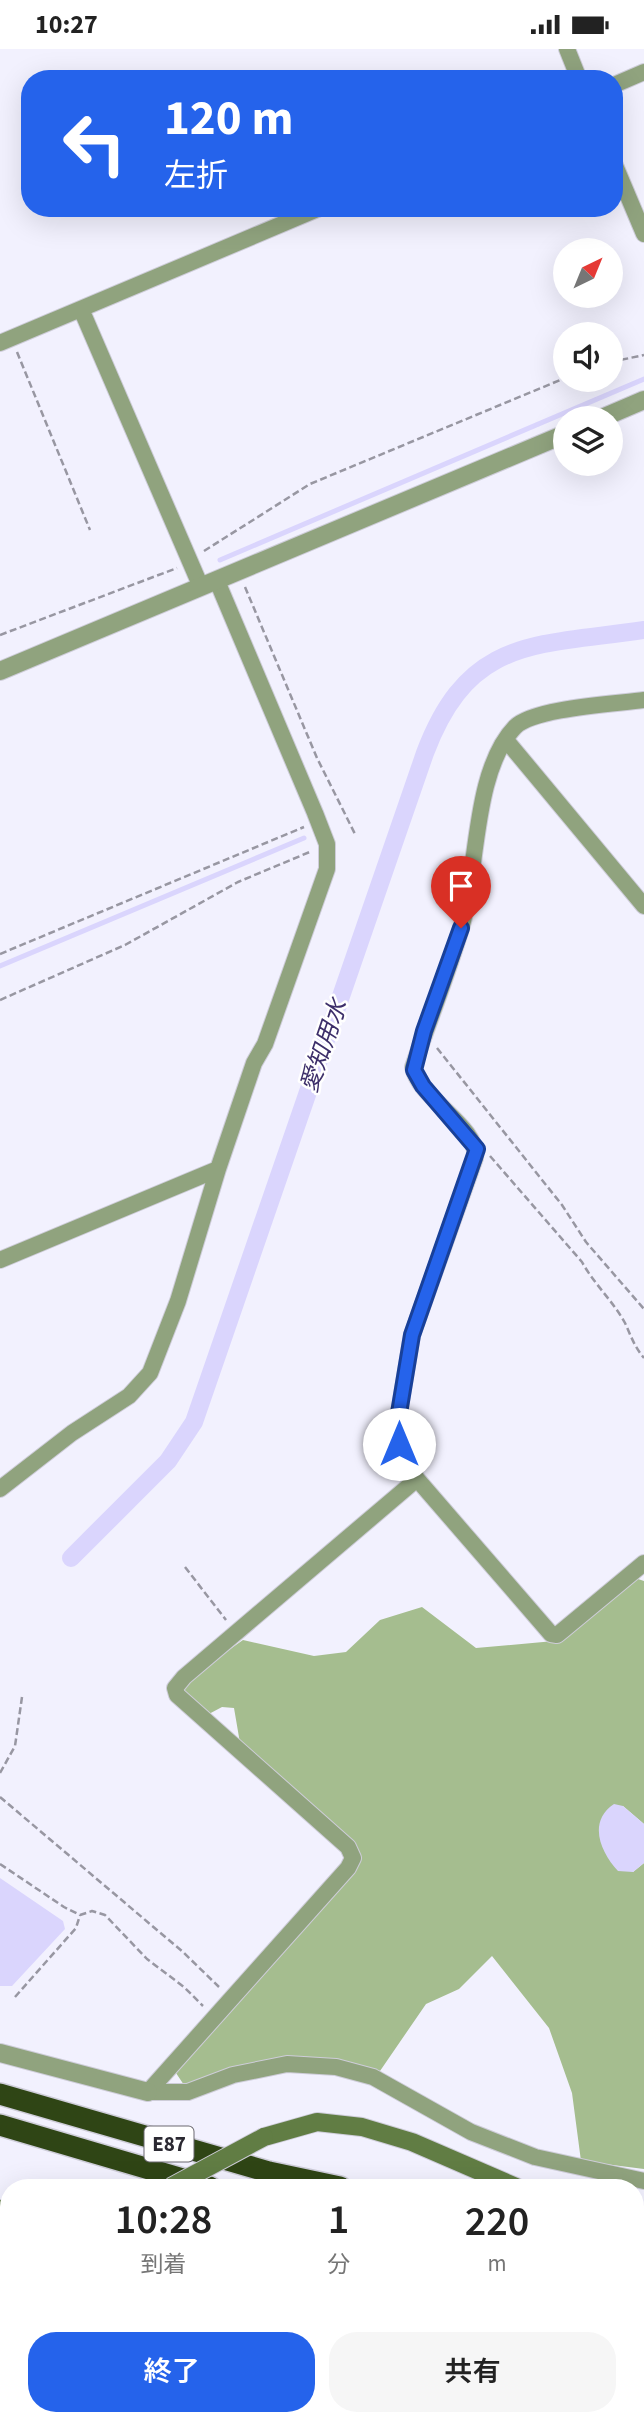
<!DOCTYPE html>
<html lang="ja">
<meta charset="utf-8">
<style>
body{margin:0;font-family:"Source Sans 3","Noto Sans JP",sans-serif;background:#f6f6f6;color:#222;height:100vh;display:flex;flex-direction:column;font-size:26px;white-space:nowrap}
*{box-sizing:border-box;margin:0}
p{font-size:23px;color:#767676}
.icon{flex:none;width:38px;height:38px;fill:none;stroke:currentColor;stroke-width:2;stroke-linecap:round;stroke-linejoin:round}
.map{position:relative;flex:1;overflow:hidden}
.side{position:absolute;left:0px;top:2130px;width:644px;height:247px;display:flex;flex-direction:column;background:#fff;border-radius:28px 28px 0 0;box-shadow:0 7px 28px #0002}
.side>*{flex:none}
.top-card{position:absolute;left:21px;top:21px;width:602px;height:147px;border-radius:28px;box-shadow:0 7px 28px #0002;background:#2563eb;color:#fff;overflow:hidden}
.needle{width:46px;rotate:43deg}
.tools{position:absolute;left:553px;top:189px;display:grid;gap:14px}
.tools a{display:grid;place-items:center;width:70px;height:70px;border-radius:50%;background:#fff;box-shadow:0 7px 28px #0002;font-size:35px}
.pin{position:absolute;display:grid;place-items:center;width:60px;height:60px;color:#fff;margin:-72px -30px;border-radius:50% 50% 50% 0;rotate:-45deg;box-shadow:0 0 7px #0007}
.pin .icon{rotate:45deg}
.me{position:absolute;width:77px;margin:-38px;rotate:0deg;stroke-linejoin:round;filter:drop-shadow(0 0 5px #0008)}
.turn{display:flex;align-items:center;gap:24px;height:147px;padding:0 28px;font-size:32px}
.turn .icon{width:91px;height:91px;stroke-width:2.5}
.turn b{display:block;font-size:49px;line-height:60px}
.eta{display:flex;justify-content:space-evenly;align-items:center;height:119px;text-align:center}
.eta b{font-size:42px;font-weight:600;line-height:49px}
.button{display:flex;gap:14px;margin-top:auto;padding:14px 28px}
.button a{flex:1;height:80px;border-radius:28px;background:#2563eb;color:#fff;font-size:28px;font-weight:600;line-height:80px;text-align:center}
.button a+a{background:#f6f6f6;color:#222}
.status{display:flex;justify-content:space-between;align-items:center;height:49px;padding:0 35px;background:#fff;direction:ltr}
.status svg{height:19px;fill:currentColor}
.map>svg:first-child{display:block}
.forest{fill:#a5bd8f}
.water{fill:#dad5fd}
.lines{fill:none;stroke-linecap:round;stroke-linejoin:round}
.stream{stroke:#dad5fd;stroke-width:5}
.canal{stroke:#dad5fd;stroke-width:18}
.minor-casing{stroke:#cecdd9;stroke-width:18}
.tertiary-casing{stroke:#cecdd9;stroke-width:20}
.secondary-casing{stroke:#cecdd9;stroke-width:20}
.motorway-casing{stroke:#cecdd9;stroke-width:24}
.path{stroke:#9897a2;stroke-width:2.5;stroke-dasharray:7 3.5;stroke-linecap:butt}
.minor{stroke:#90a37e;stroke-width:16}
.tertiary{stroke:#90a37e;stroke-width:18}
.secondary{stroke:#617d44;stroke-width:18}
.motorway{stroke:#2f4515;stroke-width:21}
.secondary-bridge-casing{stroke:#cecdd9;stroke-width:20;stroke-linecap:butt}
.secondary-bridge{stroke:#617d44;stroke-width:18}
.route-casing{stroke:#184099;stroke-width:18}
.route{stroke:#2563eb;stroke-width:12}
.labels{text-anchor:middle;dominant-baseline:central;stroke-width:5;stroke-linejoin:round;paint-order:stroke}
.shield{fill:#fff;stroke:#6b6970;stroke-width:2}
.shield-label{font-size:21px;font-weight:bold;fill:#2b2932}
.water-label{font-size:24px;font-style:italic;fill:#3d2f6a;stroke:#fff}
</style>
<div class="status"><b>10:27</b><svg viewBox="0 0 49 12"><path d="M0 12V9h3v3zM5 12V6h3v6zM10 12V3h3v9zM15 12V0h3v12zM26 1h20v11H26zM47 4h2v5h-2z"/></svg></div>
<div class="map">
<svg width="644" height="2375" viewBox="0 0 644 2375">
<rect width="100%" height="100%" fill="#f2f1fe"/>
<!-- forest -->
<path class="forest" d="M 638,1530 L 644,1532 L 644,1775 L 623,1757 L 633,1823 L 644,1814 L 644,2120 L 581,2112 L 572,2044 L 549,1979 L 492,1907 L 459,1940 L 426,1955 L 380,2022 L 337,2010 L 287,2008 L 184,2036 L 174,2021 L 357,1808 L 240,1694 L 234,1659 L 222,1658 L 207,1666 L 181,1642 L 196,1624 L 243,1591 L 314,1607 L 346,1603 L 380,1571 L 422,1558 L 476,1599 L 554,1592 Z
M 526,2368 L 583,2368 L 585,2375 L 524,2375 Z"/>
<!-- water -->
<path class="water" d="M 614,1755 L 623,1757 L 644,1775 L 644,1814 L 633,1823 L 618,1822 C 601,1804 587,1773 614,1755 Z
M 0,1829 L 63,1872 L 65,1880 L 12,1937 L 0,1937 Z
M 644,2259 L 644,2339 L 635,2331 L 635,2278 Z"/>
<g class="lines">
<!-- stream -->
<path class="stream" d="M 220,511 L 644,330
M 0,917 L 304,789"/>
<!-- canal -->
<path class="canal" d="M 71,1509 L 168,1412 L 194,1373 L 425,704 C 469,587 536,597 644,581"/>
<defs>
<path id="minor" d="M 567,0 L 579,30
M 614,36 L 644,23
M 614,114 L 644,185
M 81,260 L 201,538
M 0,294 L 320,159
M 644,651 C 615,655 534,659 515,678 C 473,722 478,820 462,876 C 448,924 429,971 413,1018 C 419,1050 480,1078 475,1109 L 412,1286 L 398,1370 L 400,1404 L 417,1430 L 551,1585 L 557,1586 L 562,1582 L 644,1514
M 506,691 L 644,857
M 0,1211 L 218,1120
M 0,1440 L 72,1384 L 129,1347 L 150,1324 L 178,1252 L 218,1120 L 254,1014 L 265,995 L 327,820 L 327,795 L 315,764 L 217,532
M 148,2043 L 348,1819 L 353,1809 L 348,1798 L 177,1646 L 175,1639 L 184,1628 L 417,1430
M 148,2043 L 188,2043 L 233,2026 L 287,2015 L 336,2018 L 373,2028 L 471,2083 L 535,2108 L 644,2132
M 635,2225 L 644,2219
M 0,2320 L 9,2332
M 35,2368 L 38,2375
M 357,2375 L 368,2368"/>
<path id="tertiary" d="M 602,369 L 644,351
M 0,622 L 565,385
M 0,2004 L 148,2043"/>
<path id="secondary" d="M 264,2088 L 317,2073 L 362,2078 L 412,2093 L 516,2138
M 0,2160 L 9,2163
M 635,2172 L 644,2175
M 635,2272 L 644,2274"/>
<path id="motorway" d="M 0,2045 L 269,2123 L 340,2138
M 0,2076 L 210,2138
M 635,2205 L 644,2207
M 635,2235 L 644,2237"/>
</defs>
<!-- minor casing -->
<use href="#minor" class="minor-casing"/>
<!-- tertiary casing -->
<use href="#tertiary" class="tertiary-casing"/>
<!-- secondary casing -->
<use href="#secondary" class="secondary-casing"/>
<!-- motorway casing -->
<use href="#motorway" class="motorway-casing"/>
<!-- path -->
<path class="path" d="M 17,303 L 90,481
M 611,313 L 644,306
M 204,502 L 310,435 L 565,329
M 245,538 L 317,709 L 356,787
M 0,586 L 177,519
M 0,905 L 304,778
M 0,951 L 125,896 L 238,833 L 312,802
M 437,999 L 562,1156 L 586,1193 L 644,1260
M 490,1107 L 582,1213 C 594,1235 613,1252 625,1274 C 631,1287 634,1297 644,1309
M 185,1518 L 226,1571
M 0,1724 L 15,1697 L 22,1648
M 0,1748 L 183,1903 L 219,1938
M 0,1815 L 64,1858 L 80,1866 L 92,1862 L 105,1866 L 147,1910 L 184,1938 L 203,1957
M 15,1948 L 76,1879 L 80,1866
M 479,2368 L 493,2375"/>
<!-- minor -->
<use href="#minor" class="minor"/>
<!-- tertiary -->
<use href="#tertiary" class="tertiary"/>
<!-- secondary -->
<use href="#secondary" class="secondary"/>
<!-- motorway -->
<use href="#motorway" class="motorway"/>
<defs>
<path id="secondary-bridge" d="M 171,2138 L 264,2088"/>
</defs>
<!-- secondary-bridge casing -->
<use href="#secondary-bridge" class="secondary-bridge-casing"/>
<!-- secondary-bridge -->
<use href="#secondary-bridge" class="secondary-bridge"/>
</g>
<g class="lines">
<defs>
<path id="route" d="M 399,1395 L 398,1370 L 412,1286 L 477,1100 L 423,1037 L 414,1021 L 424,982 L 461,879"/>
</defs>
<!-- route casing -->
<use href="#route" class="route-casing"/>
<!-- route -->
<use href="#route" class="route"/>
</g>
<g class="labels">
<!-- shield labels -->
<rect class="shield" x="144.5" y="2077.5" width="49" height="35" rx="5"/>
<g class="shield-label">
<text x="169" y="2095">E87</text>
</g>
<!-- water labels -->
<g class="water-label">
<text transform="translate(324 997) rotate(-71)">愛知用水</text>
</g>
</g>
</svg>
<div class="tools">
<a><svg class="needle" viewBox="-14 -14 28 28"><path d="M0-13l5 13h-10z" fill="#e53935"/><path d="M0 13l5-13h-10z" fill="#767676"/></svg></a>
<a><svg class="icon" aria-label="sound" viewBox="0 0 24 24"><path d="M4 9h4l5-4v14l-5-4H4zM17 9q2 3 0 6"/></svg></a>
<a><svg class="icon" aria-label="layers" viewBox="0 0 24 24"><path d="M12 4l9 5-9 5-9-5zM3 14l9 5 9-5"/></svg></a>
</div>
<div class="pin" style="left:461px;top:879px;background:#d93025"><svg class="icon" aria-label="arrive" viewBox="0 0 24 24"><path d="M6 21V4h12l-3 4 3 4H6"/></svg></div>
<svg class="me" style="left:399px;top:1395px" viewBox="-20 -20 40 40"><circle r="19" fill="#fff"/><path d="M0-13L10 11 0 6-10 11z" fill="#2563eb"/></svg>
<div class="top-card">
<div class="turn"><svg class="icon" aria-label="left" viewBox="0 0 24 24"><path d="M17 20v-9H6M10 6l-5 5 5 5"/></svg><div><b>120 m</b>左折</div></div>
</div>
<section class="side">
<div class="eta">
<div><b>10:28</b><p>到着</p></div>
<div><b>1</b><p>分</p></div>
<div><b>220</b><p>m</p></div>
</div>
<div class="button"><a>終了</a><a>共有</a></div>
</section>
</div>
